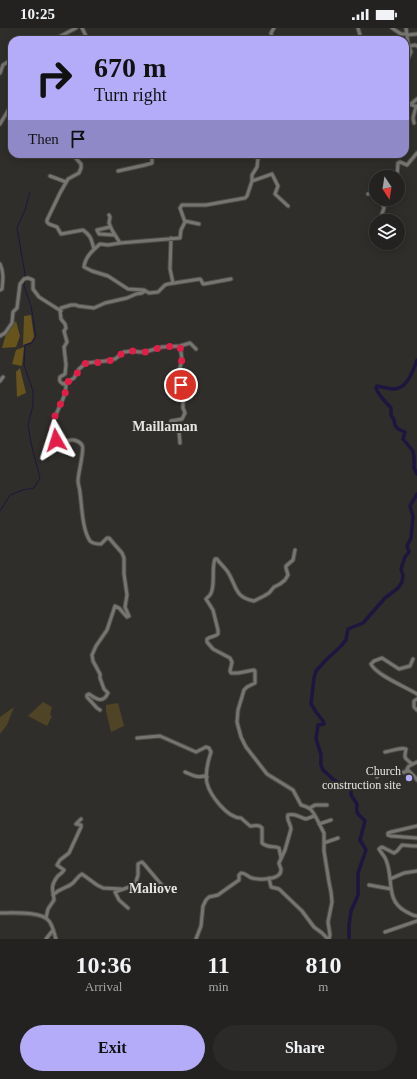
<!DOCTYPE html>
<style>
body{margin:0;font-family:"Times New Roman",serif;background:#2b2a29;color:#f1f3f6;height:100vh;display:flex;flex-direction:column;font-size:15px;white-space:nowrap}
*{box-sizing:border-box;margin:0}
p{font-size:13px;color:#a3a4a5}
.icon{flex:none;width:22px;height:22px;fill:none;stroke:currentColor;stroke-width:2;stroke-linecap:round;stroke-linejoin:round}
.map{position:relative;height:911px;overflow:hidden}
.panel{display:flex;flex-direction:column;background:#232220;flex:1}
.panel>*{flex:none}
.guide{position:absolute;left:8px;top:8px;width:401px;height:122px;border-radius:12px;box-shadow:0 2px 10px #0003,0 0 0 1px #403f3e;background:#b4acf9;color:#111;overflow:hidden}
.needle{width:26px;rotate:168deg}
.controls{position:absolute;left:369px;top:142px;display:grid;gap:8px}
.controls a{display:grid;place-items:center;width:36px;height:36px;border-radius:50%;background:#232220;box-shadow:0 2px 10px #0003,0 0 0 1px #403f3e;font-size:20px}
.pin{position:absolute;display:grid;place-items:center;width:34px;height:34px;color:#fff;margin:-17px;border:2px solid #fff;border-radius:50%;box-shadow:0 1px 4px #0007}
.me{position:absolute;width:44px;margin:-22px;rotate:354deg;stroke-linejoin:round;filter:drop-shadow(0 0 3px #0008)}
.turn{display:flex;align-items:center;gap:14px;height:84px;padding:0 20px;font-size:18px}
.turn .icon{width:52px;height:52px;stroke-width:2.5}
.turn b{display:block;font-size:28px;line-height:34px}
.then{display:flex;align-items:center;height:38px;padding:0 20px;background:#0003;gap:8px;font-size:15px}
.eta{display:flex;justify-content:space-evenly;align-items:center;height:68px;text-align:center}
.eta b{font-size:24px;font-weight:600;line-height:28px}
.primary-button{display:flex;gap:8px;margin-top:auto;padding:8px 20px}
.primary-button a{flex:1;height:46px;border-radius:24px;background:#b4acf9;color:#111;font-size:16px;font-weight:600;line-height:46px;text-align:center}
.primary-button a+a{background:#2b2a29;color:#f1f3f6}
.status{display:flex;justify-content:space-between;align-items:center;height:28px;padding:0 20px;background:#232220;direction:ltr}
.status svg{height:11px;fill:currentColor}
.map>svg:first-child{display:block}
.green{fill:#504427}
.forest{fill:#67531c}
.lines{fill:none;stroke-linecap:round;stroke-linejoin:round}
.stream{stroke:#1e163f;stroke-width:1}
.river{stroke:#1e163f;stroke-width:3.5}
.minor-casing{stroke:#4e4c49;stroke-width:5}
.minor{stroke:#777570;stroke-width:3}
.route{stroke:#e11d48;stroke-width:7;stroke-dasharray:0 12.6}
.poi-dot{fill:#b4acf9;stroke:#2f2e2a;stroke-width:1.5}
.labels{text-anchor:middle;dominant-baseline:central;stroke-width:4;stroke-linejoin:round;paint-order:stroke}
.poi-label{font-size:12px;fill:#e6e5e2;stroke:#2f2e2a;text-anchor:end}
.quarter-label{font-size:14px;font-weight:bold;fill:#e6e5e2;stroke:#2f2e2a}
</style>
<div class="status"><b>10:25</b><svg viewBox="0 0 49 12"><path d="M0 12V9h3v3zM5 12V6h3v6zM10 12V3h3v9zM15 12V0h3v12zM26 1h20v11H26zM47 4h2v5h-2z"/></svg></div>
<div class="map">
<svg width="417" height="911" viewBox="0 0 417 911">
<rect width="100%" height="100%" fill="#2f2e2a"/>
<!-- green -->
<path class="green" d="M 43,674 L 52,679 L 50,687 L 52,688 L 47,698 L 28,688 Z
M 118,675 L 124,698 L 111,704 L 106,683 L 106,677 Z
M 14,679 L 7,697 L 0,706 L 0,689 Z"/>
<!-- forest -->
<path class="forest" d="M 31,287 L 34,309 L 31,314 L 23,317 L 24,288 Z
M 16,293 L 20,308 L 16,319 L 2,320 L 6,306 Z
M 24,319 L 22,338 L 12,336 L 16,322 Z
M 20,340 L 26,365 L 17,369 L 16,344 Z"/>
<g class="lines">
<!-- stream -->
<path class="stream" d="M 0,483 L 10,467 L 23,462 L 34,460 L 40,450 L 31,415 L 28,397 L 33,377 L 33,363 L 24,337 L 25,317 L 32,315 L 36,308 L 31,278 L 24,258 L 25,246 L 17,200 L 25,182 L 30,164"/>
<!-- river -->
<path class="river" d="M 417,332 C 413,343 407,361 394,361 C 388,361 383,359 377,358 L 376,360 C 378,367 386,374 391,380 L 391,387 L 394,392 L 395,397 L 398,401 L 405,404 L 403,411 L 413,423 L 414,431 L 414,440 L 417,446
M 349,911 L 349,897 L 351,883 L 358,867 L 358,845 L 366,822 L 360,812 L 365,793 C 358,785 356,788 357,776 L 351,767 L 351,759 L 343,757 L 340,755 L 334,752 L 323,742 L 321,737 L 321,726 L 316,711 L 318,697 L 324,696 L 323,693 L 316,684 L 311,676 L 314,650 L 316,643 L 325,633 L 340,619 L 346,612 L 348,601 L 363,595 L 385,570 L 398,560 L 402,554 L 403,547 L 401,541 L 405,529 L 409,524 L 407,518 L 411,510 L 413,488 L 410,478 L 417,466"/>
<defs>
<path id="minor" d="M 82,0 L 88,12
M 358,0 L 360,7 L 363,12
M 392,0 L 401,6 L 407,6
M 407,7 L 417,6
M 55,12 L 59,9 L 76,0
M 273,12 L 271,5 L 274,0
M 410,18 L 415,17 L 417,18
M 405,19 L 408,15 L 406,0
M 405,38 L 411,24 L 408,15
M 0,45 L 3,37 L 12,31
M 405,73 L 407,75 L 417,79
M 411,76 L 417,71
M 414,95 L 413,90 L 416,78
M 0,96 L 9,81 L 12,80
M 72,126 L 81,136 L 81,140 L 79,145 L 68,151 L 60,165 L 47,192 L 47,194 L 49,196 L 57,199 L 61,206 L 83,202 C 92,209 91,211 94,221
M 118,143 L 145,137 L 152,135 L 152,126
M 50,148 L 66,154
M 397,149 L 398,135 L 400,134 L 407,137 L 417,125
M 252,153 L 272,146 L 278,158 L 275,166 L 288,178
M 368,166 L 376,163
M 109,187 L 110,189 L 109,195 L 112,202 L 120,215
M 381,189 L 384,180 L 381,171
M 185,193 L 199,196
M 110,199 L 97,202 L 99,206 L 114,207
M 171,210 L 170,241 L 173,255
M 0,236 C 4,244 3,252 2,261 L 0,262
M 231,251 L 204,256 L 203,256 L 201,252 L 200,251 L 168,256 L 165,257 L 158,264 L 149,265 L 144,262 L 128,261 L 108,248 L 92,243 L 84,239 C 85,229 93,222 100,216 L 108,217 L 120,215 L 180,210 L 181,202 L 185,194 L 180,180 L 182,177 L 206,177 L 245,170 L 247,168 L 252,153 L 252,147 L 257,139 L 258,130 L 260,126
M 0,308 L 5,305 L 12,295 L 13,284 L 17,280 L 20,256 L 24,251 L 28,250 L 33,252 L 33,261 L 39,269 L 61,283
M 0,353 L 3,349
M 66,355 L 63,356 C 60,354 59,353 60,349 L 65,346 L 66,337 L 64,319 L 67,314 L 64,303 L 66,300 L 65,296 L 61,291 L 60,282 L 61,280 L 71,277 L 76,277 L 78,278 L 94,280 L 105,275 L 127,270 L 136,266 L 142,265 L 145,263
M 180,415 L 179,404 L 171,397 L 171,393 L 182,391 L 185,385 L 183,380 L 183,369 L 181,362 L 180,340 L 182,331 L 180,318
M 295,522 L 293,532 L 286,538 L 286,540 L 288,547 L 285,552 L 280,556 L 274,559 L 269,565 L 264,568 L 254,573 C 235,569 237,560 229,546 C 226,540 220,536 217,531 L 215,531 C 211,541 216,559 210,567 C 209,568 207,570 206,571 L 213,582 L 218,602 L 218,606 C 215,609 211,608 207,611 L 207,614 L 213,621 L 230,630 L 232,634 L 230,643 L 231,645 L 238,645 L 254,642 L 255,643 L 255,655 L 247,659 L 244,662 L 238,682 L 237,694 L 241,709 L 246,719 L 267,746 L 293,762 L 301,777 C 304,778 308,779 310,781 C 314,783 321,800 324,805 L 324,823 L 329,854 L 331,864 L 332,874 L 328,894 L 330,907 L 329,911
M 413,631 L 410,638 L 399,641 L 382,630 L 374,633 L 371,636 C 376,647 406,659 417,666
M 417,671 L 414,673 L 414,679 L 417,682
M 100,682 L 97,680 L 87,669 L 87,667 L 89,666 C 96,671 103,676 108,665 L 104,661 L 100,650 L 100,646 L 93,633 L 92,627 L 96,618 L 107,602 L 115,578 L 119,580 L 127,589 L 129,588 L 125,579 L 127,567 L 124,546 L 124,530 L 122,525 L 109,510 L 107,510 L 101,516 C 97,516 93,516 90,513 C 82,501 82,478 80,465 C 80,460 78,457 78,453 C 78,445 85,421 82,417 C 76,409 69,413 62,413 C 60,413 58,412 56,412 C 46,398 60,381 64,368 C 66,364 66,360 66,355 L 74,350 L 79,341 L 86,335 L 105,333 L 115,331 L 124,324 L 133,323 L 139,324 L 145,324 L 162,319 L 180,318 L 190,315 L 196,321
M 137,710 L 160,708 L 196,724 L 206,719 L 209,720 L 211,724 C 208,733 205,746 207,755 C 210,767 227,790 241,790 L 250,798 C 255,798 259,796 262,800 L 262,815 C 269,821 274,817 279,820 L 281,830
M 385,724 C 392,723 400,719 406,721 C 404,731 404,729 412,736
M 417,734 L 409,738 L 407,741 L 415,749 L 417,752
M 185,744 C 192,747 197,750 204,748 L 207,749
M 377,749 L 377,747 L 380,744 L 397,746 L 408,743
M 310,780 L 315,777 L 327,777
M 319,796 L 331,792
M 417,798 L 391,804 L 388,805 L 388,807 L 391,808 L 417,810
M 324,815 L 338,810
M 417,818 L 413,818 L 402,817 L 397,823 L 394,825 L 382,819 L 380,820 L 379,821 C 381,825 385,828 386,832 C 394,850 385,872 405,883 C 409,885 413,888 417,888
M 269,850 L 271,859 L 279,861 L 302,883 L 314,899 L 322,905 L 328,911
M 390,851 L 404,845 L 417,843
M 369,857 L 391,861
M 53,867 C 61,859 66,861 73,855 C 76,852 78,848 82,846 L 97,857 L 103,860 L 121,861
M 128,880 L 119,872 L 115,864 L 135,857 L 138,847 L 138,836 L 142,834 L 144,836 L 166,862
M 0,885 C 12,885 42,883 49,893 C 53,898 54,905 56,911
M 46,890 L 48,881 L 54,872 C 53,861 50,859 57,849 C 59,846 62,846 64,842 L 57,837 L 60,832 L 69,825 L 81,799 L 81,797 L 76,796 L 81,791
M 385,904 L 417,893
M 46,911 L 53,902
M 196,911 L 201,898 L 203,878 L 206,872 L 209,869 L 218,867 L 222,864 L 239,852 L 239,847 L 241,845 C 246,845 248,849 252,850 C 260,852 281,852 281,842 C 281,839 279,837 279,835 L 285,822 L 291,801 C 291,796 286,792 288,787 C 295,785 299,789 306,791 L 314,788"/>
</defs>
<!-- minor casing -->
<use href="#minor" class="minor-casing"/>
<!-- minor -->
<use href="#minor" class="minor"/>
</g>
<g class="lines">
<!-- route -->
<path class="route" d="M 56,412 C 46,397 59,382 64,368 C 66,364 66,360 66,355 L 74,350 L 80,341 L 86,335 L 105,334 L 115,331 L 124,324 L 132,323 L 139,324 L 145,324 L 162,319 L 180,318 L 182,331 L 180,340 L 181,357"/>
</g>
<!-- markers -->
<circle class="poi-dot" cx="409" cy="750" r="4"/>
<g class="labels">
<!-- poi labels -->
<g class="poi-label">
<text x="401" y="743">Church<tspan x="401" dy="14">construction site</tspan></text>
</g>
<!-- quarter labels -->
<g class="quarter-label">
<text x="165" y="398">Maillaman</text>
<text x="153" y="860">Maliove</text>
</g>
</g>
</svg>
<div class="controls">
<a><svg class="needle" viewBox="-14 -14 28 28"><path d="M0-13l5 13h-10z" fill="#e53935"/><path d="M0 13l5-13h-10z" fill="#a3a4a5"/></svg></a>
<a><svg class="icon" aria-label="layers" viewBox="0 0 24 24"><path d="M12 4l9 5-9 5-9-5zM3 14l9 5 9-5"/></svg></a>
</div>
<div class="pin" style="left:181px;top:357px;background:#d93025"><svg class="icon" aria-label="arrive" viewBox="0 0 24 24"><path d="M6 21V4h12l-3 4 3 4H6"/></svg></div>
<svg class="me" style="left:56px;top:412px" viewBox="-20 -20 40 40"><path d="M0-17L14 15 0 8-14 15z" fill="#e11d48" stroke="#fff" stroke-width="4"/></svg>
<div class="guide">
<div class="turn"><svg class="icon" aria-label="right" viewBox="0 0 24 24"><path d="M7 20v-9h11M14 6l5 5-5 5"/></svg><div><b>670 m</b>Turn right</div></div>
<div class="then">Then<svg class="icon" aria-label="arrive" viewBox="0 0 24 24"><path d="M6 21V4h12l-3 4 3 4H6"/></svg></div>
</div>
</div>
<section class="panel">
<div class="eta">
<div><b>10:36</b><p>Arrival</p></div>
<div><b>11</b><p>min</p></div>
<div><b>810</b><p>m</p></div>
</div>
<div class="primary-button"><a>Exit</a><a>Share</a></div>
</section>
